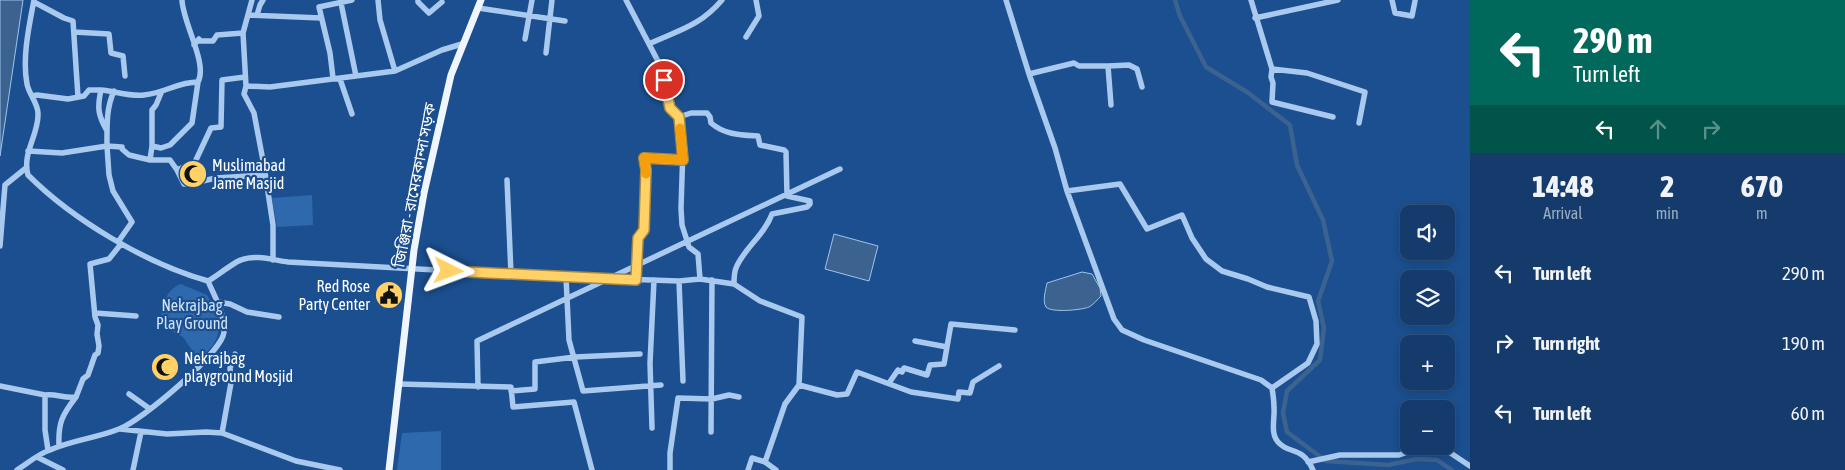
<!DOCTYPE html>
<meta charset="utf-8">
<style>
body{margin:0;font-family:"Asap Condensed","Noto Sans Bengali",sans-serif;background:#214673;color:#f1f3f6;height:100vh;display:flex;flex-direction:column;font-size:19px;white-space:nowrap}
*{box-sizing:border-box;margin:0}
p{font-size:16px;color:#9dadc1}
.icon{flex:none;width:28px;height:28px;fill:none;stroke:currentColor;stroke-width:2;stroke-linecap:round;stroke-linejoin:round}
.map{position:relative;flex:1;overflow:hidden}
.panel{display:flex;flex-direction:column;background:#143b6b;width:375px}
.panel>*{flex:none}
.hud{background:#00695c;color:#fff;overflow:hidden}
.fabs{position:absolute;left:1400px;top:205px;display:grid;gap:10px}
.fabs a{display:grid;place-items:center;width:55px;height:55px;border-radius:10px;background:#143b6b;box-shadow:0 2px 8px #0003,0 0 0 1px #33557e;font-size:25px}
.pin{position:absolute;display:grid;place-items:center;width:42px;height:42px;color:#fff;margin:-21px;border:2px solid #fff;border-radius:50%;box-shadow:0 1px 5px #0007}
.me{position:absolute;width:55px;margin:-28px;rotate:93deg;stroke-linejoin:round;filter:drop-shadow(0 0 4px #0008)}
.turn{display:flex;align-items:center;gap:18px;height:105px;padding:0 20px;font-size:22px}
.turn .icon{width:65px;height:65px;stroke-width:2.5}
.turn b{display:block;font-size:35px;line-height:42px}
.lanes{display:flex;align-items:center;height:48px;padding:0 20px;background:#0003;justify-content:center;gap:25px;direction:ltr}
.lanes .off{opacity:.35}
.eta{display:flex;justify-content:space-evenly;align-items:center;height:85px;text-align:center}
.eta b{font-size:30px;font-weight:800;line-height:35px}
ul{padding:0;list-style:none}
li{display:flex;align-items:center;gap:15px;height:70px;padding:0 20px}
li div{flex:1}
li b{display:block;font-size:19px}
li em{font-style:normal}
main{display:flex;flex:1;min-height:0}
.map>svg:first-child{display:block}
.green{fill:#2e69ad}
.water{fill:#3c6290;stroke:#9cc4f0}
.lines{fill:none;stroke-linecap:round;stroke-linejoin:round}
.canal{stroke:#3c6290;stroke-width:4.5}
.minor{stroke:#a9c9ee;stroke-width:5.5}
.major{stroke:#f0f6ff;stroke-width:7}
.route-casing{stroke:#a68842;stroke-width:12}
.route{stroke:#ffd166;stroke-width:9}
.slow{stroke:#f59e0b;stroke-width:9}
.labels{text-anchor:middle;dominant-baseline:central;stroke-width:4.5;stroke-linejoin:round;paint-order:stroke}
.poi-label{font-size:16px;fill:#fff;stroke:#1b4f8f;text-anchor:start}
.street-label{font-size:16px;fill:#fff;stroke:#1b4f8f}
.park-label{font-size:16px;fill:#cfe3fa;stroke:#1b4f8f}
</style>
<main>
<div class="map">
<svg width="1470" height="470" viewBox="0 0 1470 470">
<rect width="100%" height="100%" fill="#1b4f8f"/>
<!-- green -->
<path class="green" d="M 312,195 L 313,225 L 277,227 L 272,198 Z
M 181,284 L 207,295 L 221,318 C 218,340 215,347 198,359 L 183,337 L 162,326 C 158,312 166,288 181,284 Z
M 441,431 L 441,470 L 397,470 L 402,433 Z"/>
<!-- water -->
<path class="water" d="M 0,0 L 23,0 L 0,156 Z
M 834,234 L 878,246 L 869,281 L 825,269 Z
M 1082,272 L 1092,274 L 1100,288 L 1101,296 C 1098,299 1093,305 1089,307 C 1082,310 1051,313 1046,307 C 1042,301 1046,289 1047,283 Z"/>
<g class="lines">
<!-- canal -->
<path class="canal" d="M 1175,0 L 1180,16 L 1206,67 L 1247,92 L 1290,125 L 1297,165 L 1323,220 L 1332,261 L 1318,301 L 1324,328 L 1320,360 L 1287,391 L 1283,413 L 1287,432 L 1326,461 L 1388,465 L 1417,459 L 1437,460 L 1452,470"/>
<!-- minor -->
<path class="minor" d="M 252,0 L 243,33 L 246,86 L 270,87 L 395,71 L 442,50 L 462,44
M 352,0 L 319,7 L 330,53 L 333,78 L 340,79 L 352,114
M 378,0 L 380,20 L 395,71
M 418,0 L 418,2 L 429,13 L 442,2
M 626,0 L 661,67 L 670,108 L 679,117 L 683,148 L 681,208 L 682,225 L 689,247 L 698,254 L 700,279
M 1006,0 L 1029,74 L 1055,148 L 1067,191 L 1114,319 L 1122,330 L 1144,340 L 1261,380 L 1272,388 C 1273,394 1274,401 1274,408 C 1275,418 1270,433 1278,442 C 1289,455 1302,445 1313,470
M 1251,0 L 1272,69 L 1271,77 L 1273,83 L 1272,102 L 1333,117
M 1392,0 L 1395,13 L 1412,16 L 1415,1
M 34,2 L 64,18 L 73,21 L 78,97
M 341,3 L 356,76
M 478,8 L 565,21
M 249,15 L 321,18
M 257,15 L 260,5 L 263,0
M 1255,18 L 1338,0
M 74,32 L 109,34 L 111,53 L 123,56 L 125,76
M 746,37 L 759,16 L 756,0
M 525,39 L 532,0
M 649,44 C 679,30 700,26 722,0
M 194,45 L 199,39 L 200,41 L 213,41 L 217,35 L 243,33
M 546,53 L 552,0
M 1108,66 L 1129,65 L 1137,69 L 1142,87
M 1272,69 L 1307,73 L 1365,92 L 1359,123
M 1029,74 L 1074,63 L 1079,66 L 1108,66 L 1111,105
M 245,77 L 222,80 L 221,127 L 211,128 L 195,162 L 177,170 L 184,184 L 189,184 L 216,178 L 264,175
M 246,86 L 244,94 L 254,113 L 264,166 L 273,225 L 273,260
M 101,90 C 114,91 131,97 144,95 C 166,93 177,82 198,82 C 208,63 183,24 182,0
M 114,91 C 106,108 107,127 107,146 L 122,147 L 122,149 L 129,155 L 150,160
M 161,93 L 156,105 L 152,110 L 152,146 L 150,160 L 170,160 L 177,170
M 32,96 L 37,95 L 68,99 L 84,96 L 89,90 L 101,90 C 97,108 98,115 107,131
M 679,117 L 691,113 L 707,113 L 710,117 L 711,123 C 725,135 741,135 758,136 L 760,145 L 784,150 L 786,152 L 787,196 L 810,201 L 810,204 L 807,207 L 772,214 C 764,236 744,248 736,268 C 734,273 734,279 734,284
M 152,146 L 161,148 L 170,145 L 192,123 L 198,82
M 28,151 L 62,153 L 107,146 L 109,175 L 113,191 L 132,222 L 118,242
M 507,180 L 511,274
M 1067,191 L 1120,184 L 1147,229 L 1182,215 L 1192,238 L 1206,259 L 1222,271 L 1248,279 L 1267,287 L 1309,297 L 1316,321 L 1317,344 L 1308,363 L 1272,388
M 0,246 L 5,185 L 26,168
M 566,277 L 569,340 L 583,391 L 661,385
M 636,280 L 638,238 L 644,230 L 647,170 L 644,158 L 683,160
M 208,281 C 217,276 234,262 241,260 C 256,254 273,260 288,262 L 566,277 L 679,281 L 700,279 L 734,284 L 760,301 L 802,317 L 799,385 L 837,395 L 847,394 L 857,372 L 911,392 L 958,399 L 959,392 L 970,393 L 973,382 L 999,366
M 679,281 L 683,381
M 217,302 L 230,304 L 247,312 L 279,317
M 95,313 L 136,316
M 915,341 L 947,347
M 889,383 L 898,370 L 902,372 L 904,368 L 927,375 L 930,365 L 944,364 L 951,324 L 1015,330
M 399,384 L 511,387 L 513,407 L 574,402 L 592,470
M 0,386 L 45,395
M 478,387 L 477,341 L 840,169
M 511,391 L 535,389 L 535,362 L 575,357 L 640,354
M 129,394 L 150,409
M 652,428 L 650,363 L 654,280
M 120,429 L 167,434 L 206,432 L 222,433 L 296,461 L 340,470
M 711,432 L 712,280
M 222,433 L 231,383 L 230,368 L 235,354
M 59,446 C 58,423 62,415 76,397
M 1440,446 L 1470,466
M 48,450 L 45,430 L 45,395 C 55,393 65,399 76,397 L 83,379 L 88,375 L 95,355 L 98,353 L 99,346 L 97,334 L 98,325 L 95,317 L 90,264 L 109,259 L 121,244
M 37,457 L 63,470
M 765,462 L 776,470
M 1308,462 L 1340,455 L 1399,455 L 1423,447 L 1434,446
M 17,470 C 28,463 38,454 50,450 C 72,440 97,438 119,429 C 141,421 222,353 224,332 C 225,313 215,298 208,281 C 147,264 73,220 28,175 C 22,153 38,136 38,115 C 39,104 29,95 27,84 C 22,58 29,26 34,0
M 133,470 L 141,432
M 670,470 L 670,453 L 678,398 L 712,399 L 729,395 L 739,397
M 748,470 L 752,458 L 765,462 L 785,404 L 799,385"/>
<!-- major -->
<path class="major" d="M 389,470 L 414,250 L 424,193 L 451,75 L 481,0"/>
</g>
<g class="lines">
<defs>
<path id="route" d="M 449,271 L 636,280 L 638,238 L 644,230 L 646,170 L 644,158 L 683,160 L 679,117 L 670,108 L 664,80"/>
</defs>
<!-- route casing -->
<use href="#route" class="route-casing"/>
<!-- route -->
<use href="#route" class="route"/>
<!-- slow -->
<path class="slow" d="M 646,174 L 644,158 L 683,160 L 680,128"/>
</g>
<!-- icons -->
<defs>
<symbol id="mosque-disc" viewBox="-11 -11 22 22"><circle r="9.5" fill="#ffd166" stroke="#1b4f8f"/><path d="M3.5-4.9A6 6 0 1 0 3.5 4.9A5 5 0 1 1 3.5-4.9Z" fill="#111"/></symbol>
<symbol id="civic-disc" viewBox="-11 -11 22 22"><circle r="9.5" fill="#ffd166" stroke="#1b4f8f"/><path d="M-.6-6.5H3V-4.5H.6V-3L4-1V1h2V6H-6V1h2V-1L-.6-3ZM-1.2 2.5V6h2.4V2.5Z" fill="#111"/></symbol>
</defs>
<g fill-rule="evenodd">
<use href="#mosque-disc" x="177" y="158" width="32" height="32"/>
<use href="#civic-disc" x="373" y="279" width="32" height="32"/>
<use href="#mosque-disc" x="149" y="351" width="32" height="32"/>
</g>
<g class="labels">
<!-- poi labels -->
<g class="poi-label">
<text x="212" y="165">Muslimabad<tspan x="212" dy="18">Jame Masjid</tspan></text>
<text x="370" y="286" text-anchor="end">Red Rose<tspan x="370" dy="18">Party Center</tspan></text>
<text x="184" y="358">Nekrajbag<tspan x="184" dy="18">playground Mosjid</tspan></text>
</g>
<!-- street labels -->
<g class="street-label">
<text transform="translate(414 185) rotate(-79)">জিঞ্জিরা - রামেরকান্দা সড়ক</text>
</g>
<!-- park labels -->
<g class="park-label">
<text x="192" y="305">Nekrajbag<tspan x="192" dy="18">Play Ground</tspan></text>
</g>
</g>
</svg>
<div class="fabs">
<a><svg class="icon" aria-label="sound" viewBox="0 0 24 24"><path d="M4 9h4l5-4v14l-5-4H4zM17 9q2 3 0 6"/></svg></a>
<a><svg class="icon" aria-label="layers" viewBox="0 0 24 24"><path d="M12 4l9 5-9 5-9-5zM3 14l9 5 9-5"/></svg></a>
<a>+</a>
<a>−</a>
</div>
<div class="pin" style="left:664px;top:80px;background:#d93025"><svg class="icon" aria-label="arrive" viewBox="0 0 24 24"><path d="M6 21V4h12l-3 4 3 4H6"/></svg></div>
<svg class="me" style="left:449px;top:271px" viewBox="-20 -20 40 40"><path d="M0-17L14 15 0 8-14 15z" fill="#ffd166" stroke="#fff" stroke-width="4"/></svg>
</div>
<section class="panel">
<div class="hud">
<div class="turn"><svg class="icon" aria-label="left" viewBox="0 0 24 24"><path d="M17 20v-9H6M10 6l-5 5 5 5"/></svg><div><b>290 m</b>Turn left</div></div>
<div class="lanes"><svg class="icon" aria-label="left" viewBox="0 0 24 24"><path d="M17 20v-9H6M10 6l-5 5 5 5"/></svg><svg class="icon off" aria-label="ahead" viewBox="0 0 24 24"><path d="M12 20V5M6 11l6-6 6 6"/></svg><svg class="icon off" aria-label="right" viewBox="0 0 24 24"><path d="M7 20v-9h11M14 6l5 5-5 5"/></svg></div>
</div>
<div class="eta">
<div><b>14:48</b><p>Arrival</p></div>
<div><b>2</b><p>min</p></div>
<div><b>670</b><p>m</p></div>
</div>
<ul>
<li><svg class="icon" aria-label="left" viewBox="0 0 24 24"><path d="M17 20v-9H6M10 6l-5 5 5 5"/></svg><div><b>Turn left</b></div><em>290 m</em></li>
<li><svg class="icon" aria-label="right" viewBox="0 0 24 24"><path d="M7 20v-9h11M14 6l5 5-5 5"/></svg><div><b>Turn right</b></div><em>190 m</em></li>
<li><svg class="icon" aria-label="left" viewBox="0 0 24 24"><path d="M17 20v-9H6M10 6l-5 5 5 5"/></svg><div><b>Turn left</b></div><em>60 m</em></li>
</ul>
</section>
</main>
